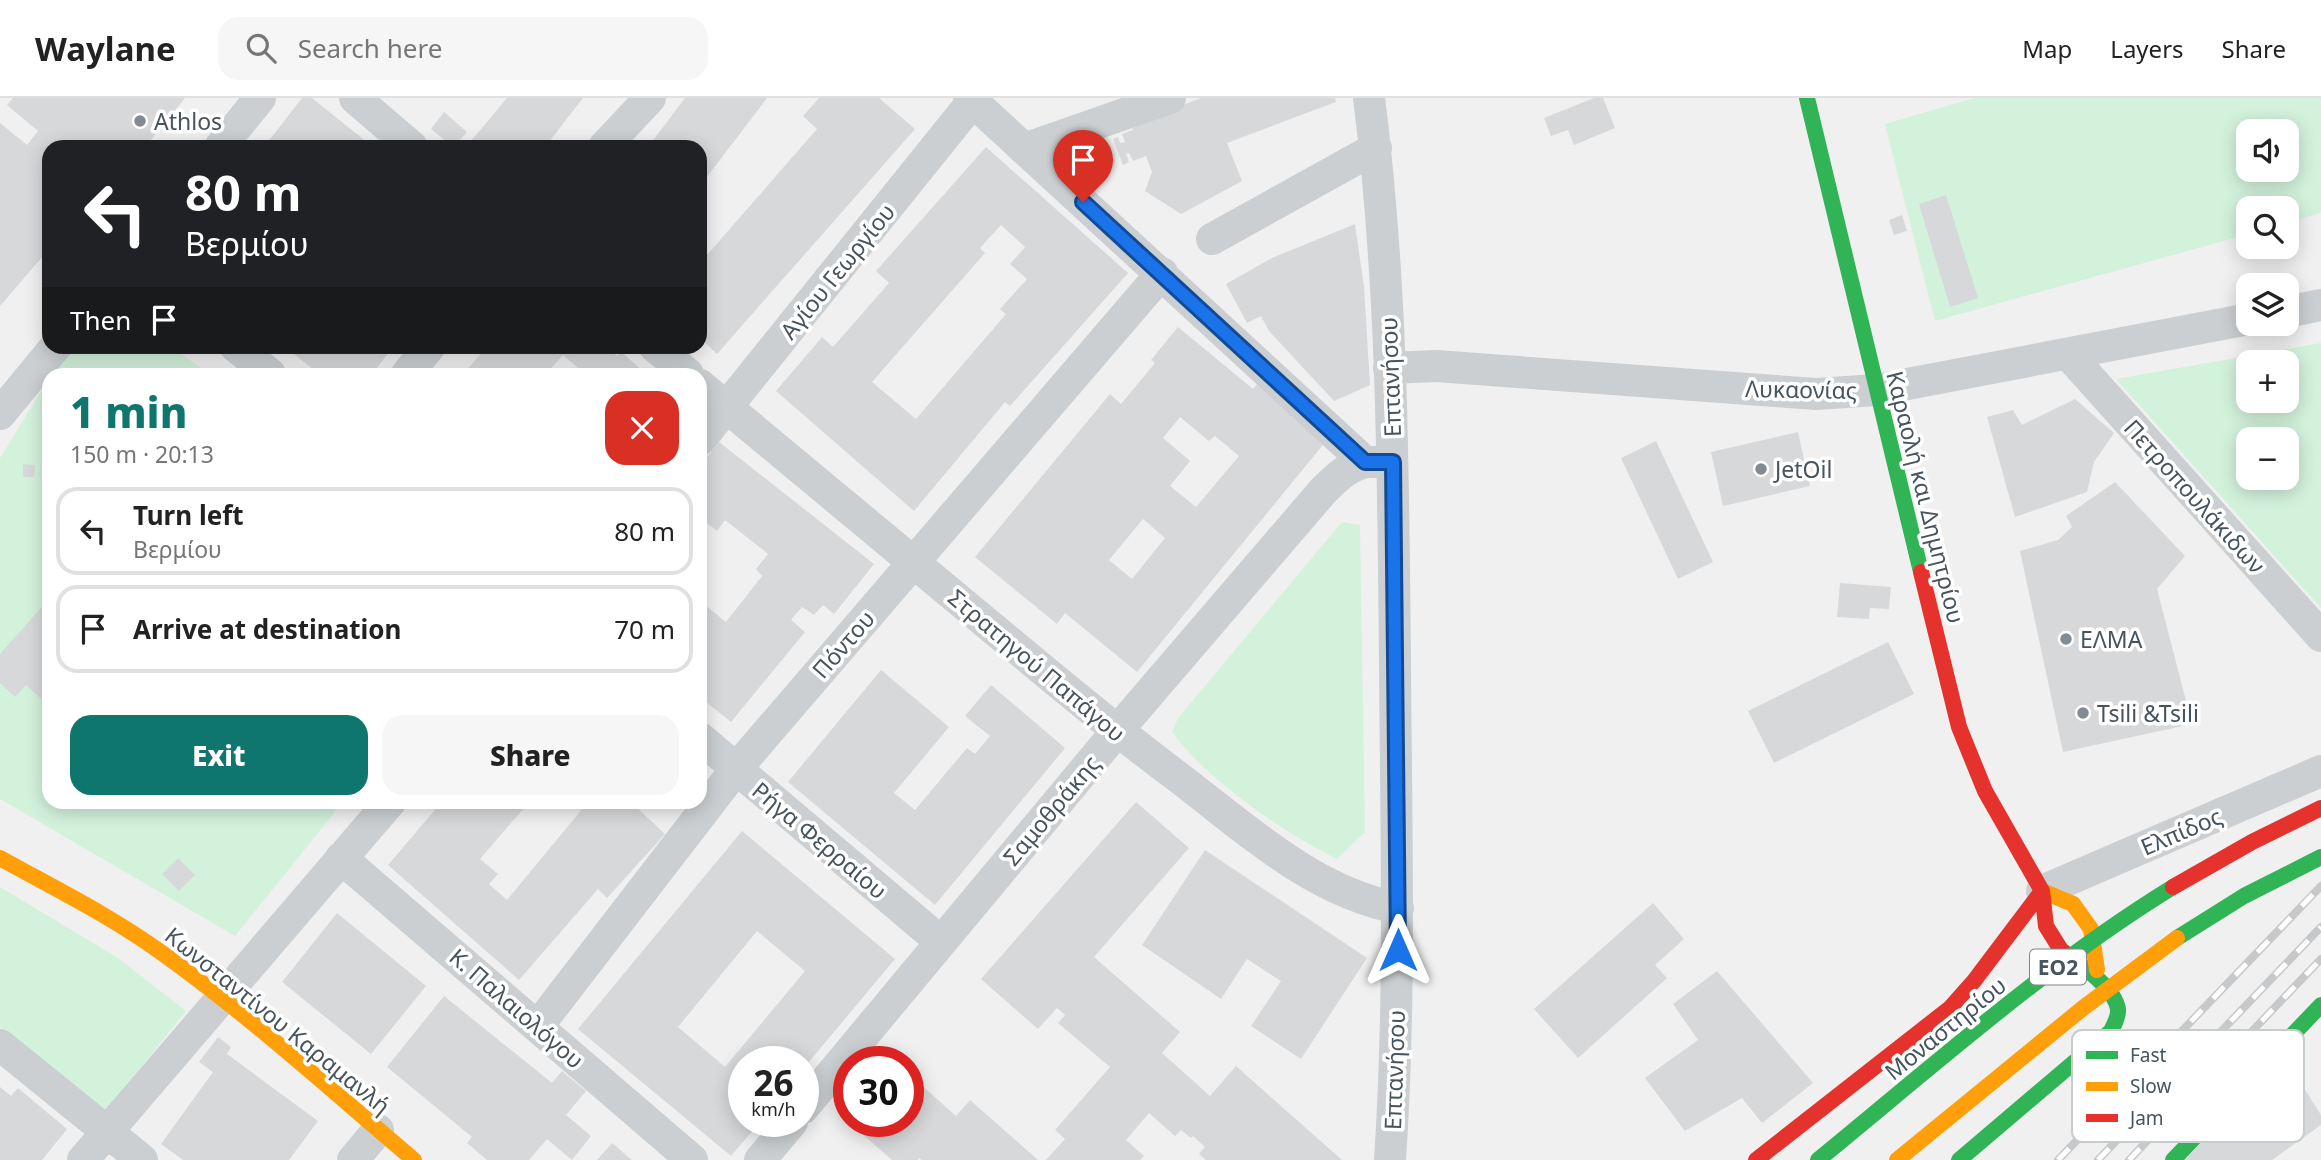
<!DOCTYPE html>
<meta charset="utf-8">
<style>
body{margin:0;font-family:"Noto Sans",sans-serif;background:#f6f6f6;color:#222;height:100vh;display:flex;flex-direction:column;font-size:26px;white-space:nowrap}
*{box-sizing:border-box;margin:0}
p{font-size:23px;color:#767676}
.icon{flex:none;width:38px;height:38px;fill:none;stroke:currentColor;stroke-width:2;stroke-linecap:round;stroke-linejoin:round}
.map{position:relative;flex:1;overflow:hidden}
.side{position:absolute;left:42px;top:270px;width:665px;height:441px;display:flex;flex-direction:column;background:#fff;border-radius:21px;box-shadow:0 4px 18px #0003}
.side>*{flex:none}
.guide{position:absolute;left:42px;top:42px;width:665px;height:214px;border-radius:21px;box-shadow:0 4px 18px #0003;background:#202124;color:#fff;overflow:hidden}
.buttons{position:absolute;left:2236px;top:21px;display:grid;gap:14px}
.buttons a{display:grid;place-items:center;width:63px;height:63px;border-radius:14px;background:#fff;box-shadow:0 4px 18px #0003;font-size:35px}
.speed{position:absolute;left:728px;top:948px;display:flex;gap:14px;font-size:35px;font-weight:700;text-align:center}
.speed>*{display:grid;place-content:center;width:91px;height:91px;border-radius:50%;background:#fff;box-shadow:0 4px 18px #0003;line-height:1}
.speed small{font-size:18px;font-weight:400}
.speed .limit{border:10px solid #d22;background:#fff;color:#111}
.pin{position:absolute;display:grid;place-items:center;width:60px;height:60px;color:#fff;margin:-72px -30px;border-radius:50% 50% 50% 0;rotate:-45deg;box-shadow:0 0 7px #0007}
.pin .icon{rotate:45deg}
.me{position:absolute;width:77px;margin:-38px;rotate:0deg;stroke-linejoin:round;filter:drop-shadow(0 0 5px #0008)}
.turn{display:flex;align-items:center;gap:24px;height:147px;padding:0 28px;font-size:32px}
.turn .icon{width:91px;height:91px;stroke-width:2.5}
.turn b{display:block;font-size:49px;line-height:60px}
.then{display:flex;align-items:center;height:66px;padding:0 28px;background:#0003;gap:14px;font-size:26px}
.round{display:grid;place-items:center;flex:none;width:74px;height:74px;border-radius:21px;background:#f6f6f6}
.summary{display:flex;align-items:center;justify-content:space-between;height:119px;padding:0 28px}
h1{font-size:42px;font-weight:800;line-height:52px;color:#0f766e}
.button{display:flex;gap:14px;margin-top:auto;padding:14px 28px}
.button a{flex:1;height:80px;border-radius:21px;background:#0f766e;color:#fff;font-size:28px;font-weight:800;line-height:80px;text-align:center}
.button a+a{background:#f6f6f6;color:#222}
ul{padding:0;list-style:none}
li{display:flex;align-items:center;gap:21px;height:88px;margin:0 14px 10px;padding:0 14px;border:4px solid #e0e0e0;border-radius:21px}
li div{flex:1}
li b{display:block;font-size:26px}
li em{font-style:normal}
header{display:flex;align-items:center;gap:42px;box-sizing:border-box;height:98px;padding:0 35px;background:#fff;border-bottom:2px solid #e0e0e0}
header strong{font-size:33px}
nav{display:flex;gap:38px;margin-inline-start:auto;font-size:24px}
.search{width:490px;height:63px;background:#f6f6f6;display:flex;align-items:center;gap:18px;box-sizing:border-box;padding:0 24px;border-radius:21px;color:#767676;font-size:26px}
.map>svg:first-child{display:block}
.green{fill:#d3f2dc;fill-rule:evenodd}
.building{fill:#d7d8da;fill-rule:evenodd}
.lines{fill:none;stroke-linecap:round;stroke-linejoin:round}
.street{stroke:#cbcfd1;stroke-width:32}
.fast{stroke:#30b455;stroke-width:16}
.slow{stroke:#ff9f0a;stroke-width:16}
.jam{stroke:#e5322d;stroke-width:16}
.rail-casing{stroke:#c6c8ca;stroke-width:8}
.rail{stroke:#fff;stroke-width:5;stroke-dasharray:16;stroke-linecap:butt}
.fast-bridge{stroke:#30b455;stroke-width:16}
.slow-bridge{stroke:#ff9f0a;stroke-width:16}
.jam-bridge{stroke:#e5322d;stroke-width:16}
.route-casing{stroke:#114b97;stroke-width:18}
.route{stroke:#1a73e8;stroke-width:12}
.poi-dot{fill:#818b91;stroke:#fff;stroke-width:2.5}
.labels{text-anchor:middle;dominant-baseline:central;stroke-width:7;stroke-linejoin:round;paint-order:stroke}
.shield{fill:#fff;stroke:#7d878e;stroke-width:2}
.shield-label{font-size:21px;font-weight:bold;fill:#45545e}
.poi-label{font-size:23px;fill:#45545e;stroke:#fff;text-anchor:start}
.street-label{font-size:23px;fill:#45545e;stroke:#fff}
.key{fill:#fff;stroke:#c7cccf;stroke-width:2}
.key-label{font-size:19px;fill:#45545e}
</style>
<header>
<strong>Waylane</strong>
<div class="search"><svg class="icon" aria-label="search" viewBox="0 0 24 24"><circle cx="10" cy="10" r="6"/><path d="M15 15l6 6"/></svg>Search here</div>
<nav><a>Map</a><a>Layers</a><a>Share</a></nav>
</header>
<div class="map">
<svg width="2321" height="1062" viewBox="0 0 2321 1062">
<rect width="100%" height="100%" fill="#f1f0f0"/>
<!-- green -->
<path class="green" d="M 1974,0 L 2321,0 L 2321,115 L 2287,125 L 2287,110 L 2249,110 L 2249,136 L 1935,223 L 1885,26 ZM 2249,33 L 2287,33 L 2287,72 L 2249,72 Z
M 2321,245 L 2321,510 L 2116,281 ZM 2287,264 L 2287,303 L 2249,303 L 2249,264 ZM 2287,341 L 2287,380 L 2249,380 L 2249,341 Z
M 69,248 L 172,249 L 209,276 L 51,276 Z
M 49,280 L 49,704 L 343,704 L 235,838 L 0,701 L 0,360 Z
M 1342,424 L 1360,427 L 1365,734 L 1337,761 C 1285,736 1206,681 1172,634 L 1178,620 Z
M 0,789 L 118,860 L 186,913 L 105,1014 L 0,929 Z"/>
<!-- building -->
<path class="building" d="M 13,0 L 185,0 L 145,49 L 49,49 L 49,151 L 0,208 L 0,25 L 27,47 L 38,33 L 7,7 Z
M 302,0 L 312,0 L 373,49 L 264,49 Z
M 507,0 L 583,0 L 545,49 L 466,49 Z
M 685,0 L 767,0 L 700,88 L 700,49 L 648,49 Z
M 819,0 L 879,0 L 915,31 L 717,256 L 700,240 L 700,178 L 706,171 L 700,165 L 817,31 L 803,18 Z
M 1201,0 L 1335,0 L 1336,4 L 1227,45 L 1242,83 L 1181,116 L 1145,93 L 1152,74 L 1146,58 L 1133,63 L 1129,55 L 1126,56 L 1129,64 L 1123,67 L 1113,41 L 1118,39 L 1120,45 L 1125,44 L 1122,36 L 1133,32 L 1131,27 Z
M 1594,0 L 1603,0 L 1615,30 L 1574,47 L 1568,32 L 1551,38 L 1544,20 Z
M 444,14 L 467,34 L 459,43 L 464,47 L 463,49 L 453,49 L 431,31 Z
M 986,49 L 1128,175 L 1010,308 L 1005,304 L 914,413 L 776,293 L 822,239 L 833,249 L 889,185 L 876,173 ZM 1001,127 L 1025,149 L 1010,166 L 1027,181 L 1000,211 L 1006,216 L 916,321 L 872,284 L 985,155 L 980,150 Z
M 1946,97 L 1978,200 L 1950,209 L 1919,106 Z
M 1902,117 L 1907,133 L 1894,137 L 1889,122 Z
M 1355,126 L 1364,189 L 1370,287 L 1334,303 L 1269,233 L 1261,218 L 1247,225 L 1226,186 L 1272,160 Z
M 1178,229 L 1253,291 L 1262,280 L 1331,337 L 1137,574 L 1065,515 L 1057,526 L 975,459 L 1110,296 L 1121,306 L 1155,265 L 1151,262 ZM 1180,319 L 1209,343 L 1215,338 L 1239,358 L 1196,409 L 1170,388 L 1190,363 L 1163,340 ZM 1143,421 L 1165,440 L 1132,481 L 1109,462 Z
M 284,248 L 394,248 L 372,276 L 319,276 Z
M 488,248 L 606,248 L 617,258 L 621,254 L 647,276 L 585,276 L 563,257 L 546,276 L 463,276 Z
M 2075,301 L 2114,335 L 2094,364 L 2087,394 L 2015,419 L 1987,319 L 2013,312 L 2022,327 Z
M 1798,334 L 1810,388 L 1723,408 L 1711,354 Z
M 1656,343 L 1713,464 L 1678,481 L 1621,360 Z
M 719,344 L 874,466 L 834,516 L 823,507 L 814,517 L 802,509 L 791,522 L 805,534 L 731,624 L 700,599 L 700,503 L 726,524 L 762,478 L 756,471 L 768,456 L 725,422 L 717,433 L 700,420 L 700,368 Z
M 23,366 L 35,367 L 34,379 L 23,379 Z
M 2115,384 L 2185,458 L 2157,491 L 2192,626 L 2063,654 L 2020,453 L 2058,442 L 2072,429 L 2066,418 Z
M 1840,485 L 1891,489 L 1889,511 L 1870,510 L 1869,521 L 1837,519 Z
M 49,501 L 49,603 L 47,606 L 26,587 L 15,599 L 0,585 L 0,556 Z
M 1888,544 L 1914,596 L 1774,665 L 1748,613 Z
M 881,572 L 949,629 L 894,695 L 915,712 L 967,650 L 975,656 L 990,638 L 965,618 L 991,587 L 1065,650 L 935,807 L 788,684 Z
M 435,704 L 529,704 L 480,761 L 498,776 L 489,786 L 507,802 L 588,704 L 637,704 L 634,707 L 665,736 L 607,800 L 598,791 L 519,882 L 388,767 L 439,707 Z
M 1136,704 L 1189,750 L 1094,859 L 1180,934 L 1162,955 L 1210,998 L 1236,968 L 1342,1062 L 1206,1062 L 1199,1056 L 1205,1049 L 1193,1038 L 1191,1040 L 1181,1032 L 1175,1038 L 1149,1015 L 1126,1042 L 1144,1058 L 1140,1062 L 1046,1062 L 1065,1041 L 1055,1032 L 1110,969 L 1058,925 L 1065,917 L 1057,910 L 1038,931 L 981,881 Z
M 742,733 L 895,861 L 803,971 L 803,964 L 744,964 L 744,1024 L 760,1024 L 731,1058 L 578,931 ZM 757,833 L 805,873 L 725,969 L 678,929 Z
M 1205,752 L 1367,860 L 1301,961 L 1251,928 L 1281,883 L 1247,861 L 1221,901 L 1142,847 Z
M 178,760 L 195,777 L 179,793 L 162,776 Z
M 1653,805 L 1684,841 L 1655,867 L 1667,880 L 1578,960 L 1534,911 Z
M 337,815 L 426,888 L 371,956 L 282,884 Z
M 1717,873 L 1813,985 L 1762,1025 L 1742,1000 L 1685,1033 L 1645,980 L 1698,942 L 1673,906 Z
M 444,898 L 552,985 L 562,973 L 586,993 L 566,1017 L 591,1038 L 572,1062 L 547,1041 L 529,1062 L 487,1062 L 467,1045 L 472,1039 L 387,969 Z
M 218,939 L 231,949 L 227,956 L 318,1023 L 289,1062 L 183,1062 L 161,1046 L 213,974 L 199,964 Z
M 2284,958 L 2321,1017 L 2321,1027 L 2272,1062 L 2185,1062 Z
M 910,977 L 956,1018 L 970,1002 L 1038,1062 L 922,1062 L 919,1060 L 918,1062 L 892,1062 L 860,1034 L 869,1024 L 908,1024 Z
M 0,989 L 11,998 L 18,990 L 67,1031 L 42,1062 L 0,1062 Z
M 612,1045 L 632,1062 L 597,1062 Z"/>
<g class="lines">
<!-- street -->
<path class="street" d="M 355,0 L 412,49
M 969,0 L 1365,364 L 1381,364
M 1369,0 C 1393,188 1393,377 1395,565 C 1396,731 1401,896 1390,1062
M 220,49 L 260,0
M 604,49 L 650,0
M 1024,51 L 1170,0
M 1212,141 L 1376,50
M 2287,214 L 2321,207
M 235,248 L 270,276
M 654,248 L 688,276
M 2069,257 L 2321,538
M 1389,270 L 1436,268 L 1816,296 L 1876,292 L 2249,221
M 407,276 L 430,248
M 700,287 C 787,359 873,431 960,503 C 1032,563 1103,623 1178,679 C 1245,730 1313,794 1398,810
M 0,316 L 56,248
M 700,342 L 973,3
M 700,640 L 940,843
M 341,760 L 692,1062
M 2042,793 L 2321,673
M 538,928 L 736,671 L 1162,175
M 0,947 L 142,1062
M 803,1010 L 1117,633 L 1323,393 C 1336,380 1347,369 1365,364
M 83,1062 L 390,704
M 353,1062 L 378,1032
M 760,1062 L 792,1024"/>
<!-- fast -->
<path class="fast" d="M 1807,0 L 1921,474
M 1959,1062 L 2111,933 C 2114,927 2119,918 2118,911 C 2115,892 2087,871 2072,860
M 2173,1062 L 2321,907"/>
<!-- slow -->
<path class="slow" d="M 0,760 C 54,790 111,818 162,855 C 250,918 331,992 414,1062
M 2042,793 L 2073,806 L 2091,831 L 2097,872"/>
<!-- jam -->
<path class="jam" d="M 1921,474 L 1959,629 L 1985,693 L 2042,793 L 2046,828 L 2061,852 L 2072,860
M 1756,1062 L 1950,910 L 1974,883 L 2042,793"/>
<defs>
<path id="rail" d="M 2058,1062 L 2321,788
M 2098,1062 L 2321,829
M 2129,1062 L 2321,861"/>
</defs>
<!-- rail casing -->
<use href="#rail" class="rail-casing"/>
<!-- rail -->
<use href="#rail" class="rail"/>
<!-- fast-bridge -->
<path class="fast-bridge" d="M 2177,840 L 2244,798 L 2321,759
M 1818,1062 C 1933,968 2046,867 2173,789"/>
<!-- slow-bridge -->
<path class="slow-bridge" d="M 1897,1062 L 2083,910 L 2177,840"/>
<!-- jam-bridge -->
<path class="jam-bridge" d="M 2173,789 L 2252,744 L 2321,710"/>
</g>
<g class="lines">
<defs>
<path id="route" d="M 1083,104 L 1365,364 L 1393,364 L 1398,852"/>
</defs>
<!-- route casing -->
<use href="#route" class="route-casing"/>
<!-- route -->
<use href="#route" class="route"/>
</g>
<!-- markers -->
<g class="poi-dot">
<circle cx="140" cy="23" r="7"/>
<circle cx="1761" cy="371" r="7"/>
<circle cx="2066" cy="541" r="7"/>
<circle cx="2083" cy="615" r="7"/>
</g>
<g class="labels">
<!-- shield labels -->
<rect class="shield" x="2030" y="851.5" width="56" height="35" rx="5"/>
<g class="shield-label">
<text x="2058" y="869">ΕΟ2</text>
</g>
<!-- poi labels -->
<g class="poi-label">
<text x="154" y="23">Athlos</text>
<text x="1775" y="371">JetOil</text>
<text x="2080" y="541">ΕΛΜΑ</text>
<text x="2097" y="615">Tsili &amp;Tsili</text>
</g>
<!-- street labels -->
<g class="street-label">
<text transform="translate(837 173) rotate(-51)">Αγίου Γεωργίου</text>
<text transform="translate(1390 279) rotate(-92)">Επτανήσου</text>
<text transform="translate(1801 291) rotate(1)">Λυκαονίας</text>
<text transform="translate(2195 398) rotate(48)">Πετροπουλάκιδων</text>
<text transform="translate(1926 399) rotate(76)">Καραολή και Δημητρίου</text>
<text transform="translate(843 546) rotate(-49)">Πόντου</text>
<text transform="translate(1037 567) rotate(40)">Στρατηγού Παπάγου</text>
<text transform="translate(1051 712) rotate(-50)">Σαμοθράκης</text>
<text transform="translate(2181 733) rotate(-23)">Ελπίδος</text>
<text transform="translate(820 742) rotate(40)">Ρήγα Φερραίου</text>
<text transform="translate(517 910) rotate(41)">Κ. Παλαιολόγου</text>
<text transform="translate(278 922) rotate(39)">Κωνσταντίνου Καραμανλή</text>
<text transform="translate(1945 930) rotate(-39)">Μοναστηρίου</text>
<text transform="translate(1394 972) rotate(-88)">Επτανήσου</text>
</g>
</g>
<!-- legend -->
<rect x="2072" y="932" width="232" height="112" rx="10" class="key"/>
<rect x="2086" y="953" width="32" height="8" fill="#30b455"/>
<rect x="2086" y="984" width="32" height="9" fill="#ff9f0a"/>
<rect x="2086" y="1016" width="32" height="8" fill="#e5322d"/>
<g class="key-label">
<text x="2130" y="964">Fast</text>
<text x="2130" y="995">Slow</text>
<text x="2130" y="1027">Jam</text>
</g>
</svg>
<div class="buttons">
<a><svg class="icon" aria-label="sound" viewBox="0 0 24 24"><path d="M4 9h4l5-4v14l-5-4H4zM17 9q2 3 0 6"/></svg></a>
<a><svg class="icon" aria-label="search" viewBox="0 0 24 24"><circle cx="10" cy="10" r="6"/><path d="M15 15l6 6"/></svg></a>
<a><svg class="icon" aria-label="layers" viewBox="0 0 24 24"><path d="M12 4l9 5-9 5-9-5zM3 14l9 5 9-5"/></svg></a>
<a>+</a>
<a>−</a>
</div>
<div class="speed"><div>26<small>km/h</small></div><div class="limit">30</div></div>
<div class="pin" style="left:1083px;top:104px;background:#d93025"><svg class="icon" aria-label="arrive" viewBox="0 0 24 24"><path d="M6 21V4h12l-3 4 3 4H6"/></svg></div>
<svg class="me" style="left:1398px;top:852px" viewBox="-20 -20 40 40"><path d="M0-17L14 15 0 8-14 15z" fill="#1a73e8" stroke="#fff" stroke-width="4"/></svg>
<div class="guide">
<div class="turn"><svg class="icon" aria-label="left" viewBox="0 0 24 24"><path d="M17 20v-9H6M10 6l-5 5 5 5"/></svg><div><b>80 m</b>Βερμίου</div></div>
<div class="then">Then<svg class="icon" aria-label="arrive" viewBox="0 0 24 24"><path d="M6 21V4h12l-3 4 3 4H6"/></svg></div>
</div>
<section class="side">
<div class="summary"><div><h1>1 min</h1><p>150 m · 20:13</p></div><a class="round" style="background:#d93025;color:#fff"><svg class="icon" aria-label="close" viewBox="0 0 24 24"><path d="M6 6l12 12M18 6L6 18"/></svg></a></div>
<ul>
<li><svg class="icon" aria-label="left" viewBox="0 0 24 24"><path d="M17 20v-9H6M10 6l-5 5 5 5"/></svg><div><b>Turn left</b><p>Βερμίου</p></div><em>80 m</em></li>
<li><svg class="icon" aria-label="arrive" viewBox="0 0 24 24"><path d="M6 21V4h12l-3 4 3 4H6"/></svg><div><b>Arrive at destination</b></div><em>70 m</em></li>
</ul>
<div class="button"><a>Exit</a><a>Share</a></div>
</section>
</div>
